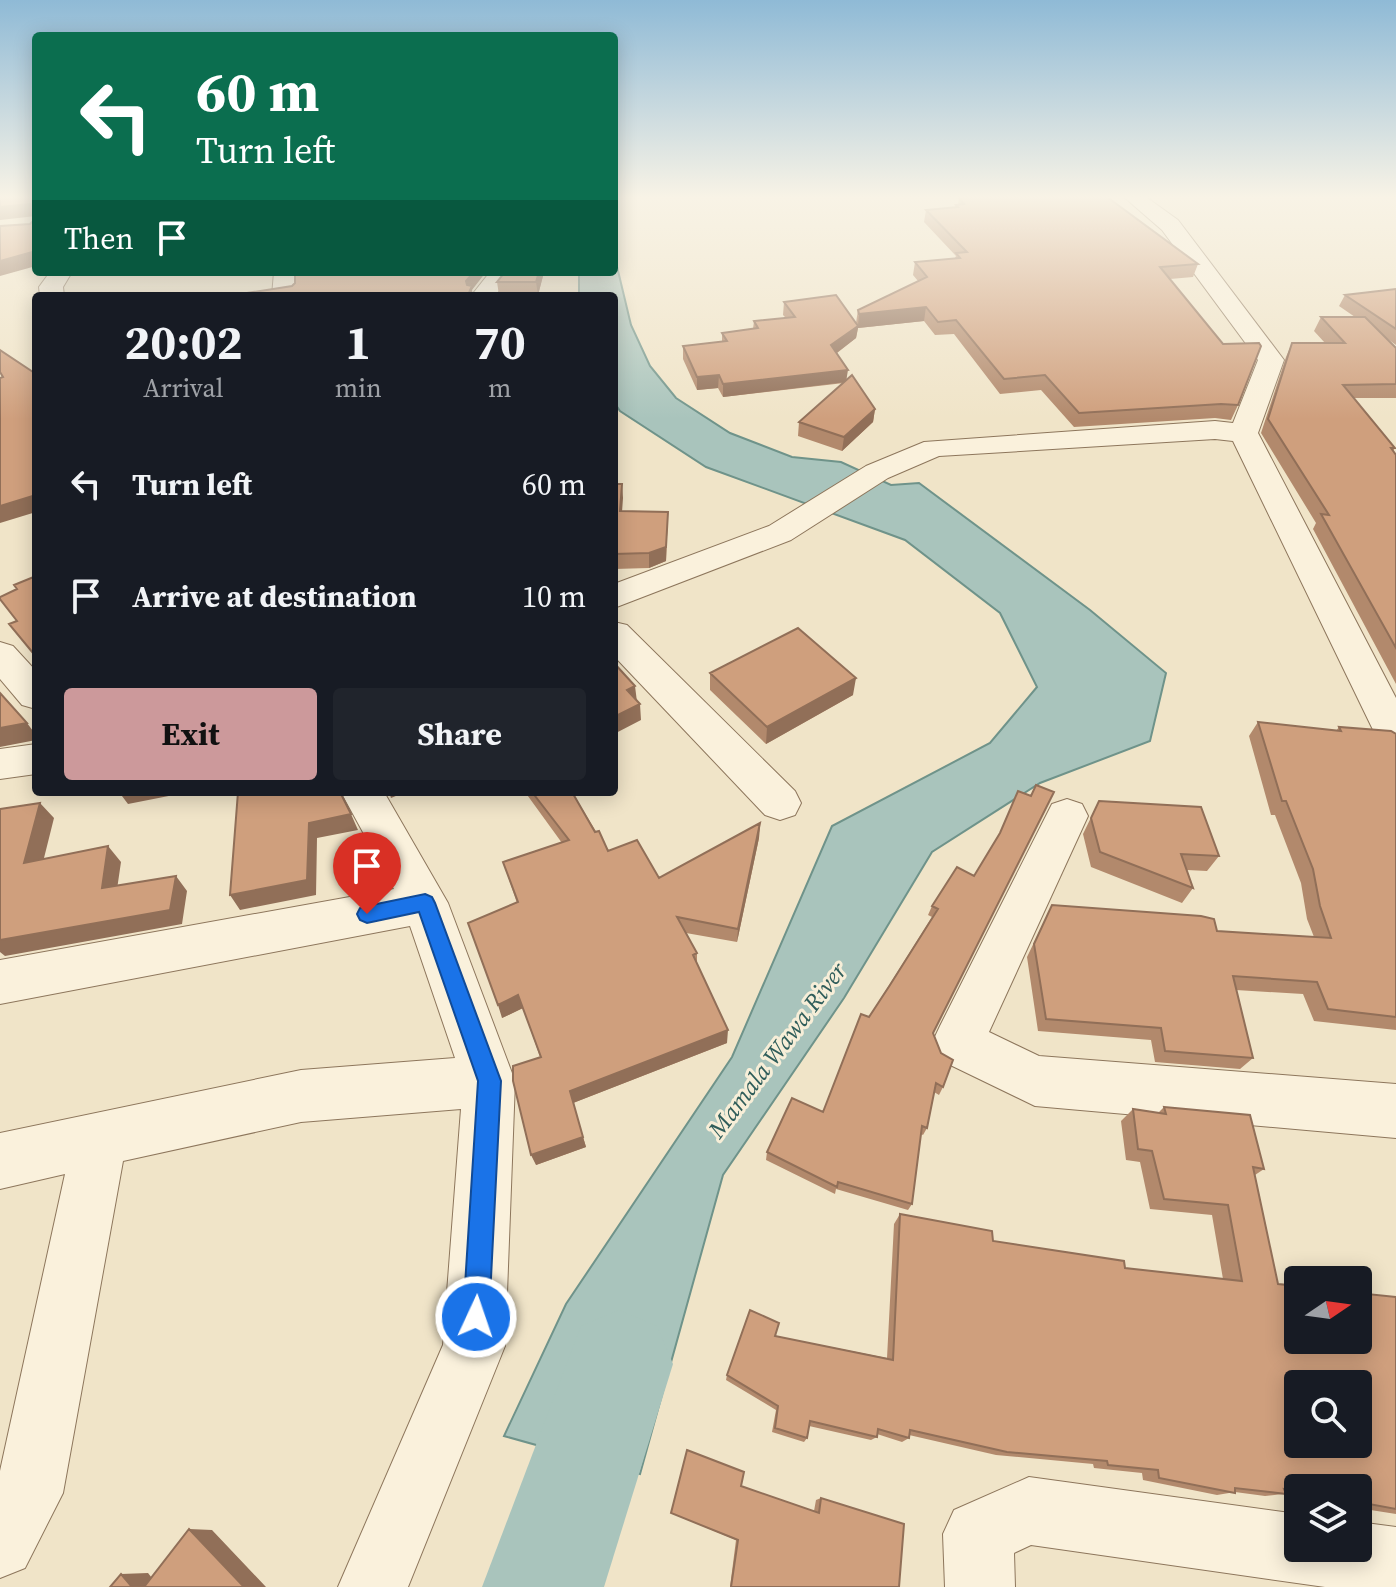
<!DOCTYPE html>
<style>
body{margin:0;font-family:"Source Serif 4",serif;background:#20242c;color:#f1f3f6;height:100vh;display:flex;flex-direction:column;font-size:30px;white-space:nowrap}
*{box-sizing:border-box;margin:0}
p{font-size:26px;color:#9ea1a6}
.icon{flex:none;width:44px;height:44px;fill:none;stroke:currentColor;stroke-width:2;stroke-linecap:round;stroke-linejoin:round}
.map{position:relative;flex:1;overflow:hidden}
.side{position:absolute;left:32px;top:292px;width:586px;height:504px;display:flex;flex-direction:column;background:#171b24;border-radius:8px;box-shadow:0 4px 20px #0003}
.side>*{flex:none}
.hud{position:absolute;left:32px;top:32px;width:586px;height:244px;border-radius:8px;box-shadow:0 4px 20px #0003;background:#0b6e4f;color:#fff;overflow:hidden}
.needle{width:52px;rotate:77deg}
.controls{position:absolute;left:1284px;top:1266px;display:grid;gap:16px}
.controls a{display:grid;place-items:center;width:88px;height:88px;border-radius:8px;background:#171b24;box-shadow:0 4px 20px #0003;font-size:40px}
.pin{position:absolute;display:grid;place-items:center;width:68px;height:68px;color:#fff;margin:-82px -34px;border-radius:50% 50% 50% 0;rotate:-45deg;box-shadow:0 0 8px #0007}
.pin .icon{rotate:45deg}
.me{position:absolute;width:88px;margin:-44px;rotate:3deg;stroke-linejoin:round;filter:drop-shadow(0 0 6px #0008)}
.turn{display:flex;align-items:center;gap:28px;height:168px;padding:0 32px;font-size:36px}
.turn .icon{width:104px;height:104px;stroke-width:2.5}
.turn b{display:block;font-size:56px;line-height:68px}
.then{display:flex;align-items:center;height:76px;padding:0 32px;background:#0003;gap:16px;font-size:30px}
.eta{display:flex;justify-content:space-evenly;align-items:center;height:136px;text-align:center}
.eta b{font-size:48px;font-weight:700;line-height:56px}
.primary-button{display:flex;gap:16px;margin-top:auto;padding:16px 32px}
.primary-button a{flex:1;height:92px;border-radius:8px;background:#cc999b;color:#111;font-size:32px;font-weight:700;line-height:92px;text-align:center}
.primary-button a+a{background:#20242c;color:#f1f3f6}
ul{padding:0;list-style:none}
li{display:flex;align-items:center;gap:24px;height:112px;padding:0 32px}
li div{flex:1}
li b{display:block;font-size:30px}
li em{font-style:normal}
.map>svg:first-child{display:block}
.water{fill:#a9c4bc;stroke:#6f938a;stroke-width:2}
.lines{fill:none;stroke-linecap:round;stroke-linejoin:round}
.river{fill:#a9c4bc;fill-rule:evenodd}
.minor-casing{stroke:#8d765c;stroke-width:2}
.minor{fill:#faf1dc;fill-rule:evenodd}
.wall{fill:#b2896c}
.shaded-wall{fill:#916f58}
.building{fill:#cf9f7d;stroke:#916f58;stroke-width:2;fill-rule:evenodd}
.route{fill:#1a73e8;stroke:#114b97;stroke-width:2}
.labels{text-anchor:middle;dominant-baseline:central;stroke-width:6;stroke-linejoin:round;paint-order:stroke}
.water-label{font-size:24px;font-style:italic;fill:#2f5d5a;stroke:#f7eed8}
</style>
<div class="map">
<svg width="1396" height="1587" viewBox="0 0 1396 1587">
<rect width="100%" height="100%" fill="#f0e4c8"/>
<!-- water -->
<path class="water" d="M 614,254 L 631,325 L 650,366 L 676,398 L 730,433 L 792,457 L 841,462 L 891,485 L 919,483 L 1090,610 L 1166,673 L 1150,741 L 1040,783 L 932,852 L 844,998 L 723,1175 L 640,1474 L 504,1436 L 566,1304 L 732,1057 L 832,826 L 990,743 L 1037,687 L 1000,613 L 905,540 L 706,467 L 620,411 L 614,402 L 614,296 L 579,296 L 579,272 L 614,272 Z"/>
<g class="lines">
<!-- river -->
<path class="river" d="M 619,1310 L 657,1326 L 673,1364 L 604,1587 L 482,1587 L 581,1326 Z"/>
<defs>
<path id="minor" d="M 1124,197 L 1146,197 L 1178,220 L 1284,360 L 1258,433 L 1396,698 L 1396,751 L 1382,746 L 1376,736 L 1233,441 L 1215,439 L 939,456 L 888,478 L 791,540 L 614,608 L 614,584 L 769,526 L 866,466 L 924,442 L 1215,421 L 1233,423 L 1258,360 L 1162,230 Z
M 50,272 L 72,272 L 63,287 L 64,296 L 40,296 L 39,287 Z
M 274,272 L 296,272 L 296,296 L 272,296 Z
M 490,272 L 513,272 L 495,296 L 471,296 Z
M 614,622 L 627,625 L 795,791 L 801,803 L 795,815 L 780,820 L 765,815 L 614,656 Z
M 0,642 L 13,646 L 36,671 L 36,709 L 22,705 L 0,679 Z
M 36,744 L 36,774 L 0,779 L 0,749 Z
M 341,792 L 384,792 L 448,903 L 515,1081 L 505,1346 L 408,1587 L 338,1587 L 443,1345 L 461,1109 L 301,1122 L 123,1161 L 63,1493 L 25,1568 L 0,1578 L 0,1471 L 65,1174 L 0,1189 L 0,1133 L 301,1070 L 455,1058 L 410,926 L 0,1004 L 0,960 L 394,889 Z
M 1067,799 L 1082,804 L 1088,816 L 989,1032 L 1039,1056 L 1396,1084 L 1396,1138 L 1035,1106 L 940,1060 L 932,1043 L 940,1026 L 1052,804 Z
M 1029,1477 L 1298,1514 L 1298,1548 L 1358,1548 L 1358,1522 L 1396,1527 L 1396,1587 L 1325,1587 L 1031,1545 L 1014,1553 L 1015,1587 L 945,1587 L 943,1534 L 954,1510 Z"/>
</defs>
<!-- minor casing -->
<use href="#minor" class="minor-casing"/>
<!-- minor -->
<use href="#minor" class="minor"/>
</g>
<!-- wall -->
<path class="wall" d="M 959,198 L 1198,264 L 1193,277 L 1170,279 L 1238,405 L 1231,420 L 1215,418 L 1074,427 L 1041,390 L 1000,394 L 954,334 L 935,335 L 924,321 L 858,328 L 856,338 L 837,353 L 847,380 L 875,409 L 873,422 L 842,451 L 798,436 L 799,422 L 844,383 L 723,397 L 718,388 L 697,390 L 683,359 L 683,346 L 722,342 L 722,333 L 753,329 L 754,321 L 786,318 L 783,315 L 784,302 L 856,323 L 858,310 L 918,281 L 913,275 L 915,262 L 955,258 L 956,256 L 924,222 L 926,210 L 955,208 L 956,205 L 958,204 Z
M 543,276 L 538,295 L 499,295 L 497,282 Z
M 1396,289 L 1396,345 L 1385,337 L 1396,348 L 1396,398 L 1354,398 L 1395,448 L 1393,451 L 1396,455 L 1396,684 L 1313,529 L 1316,523 L 1261,433 L 1286,357 L 1292,343 L 1325,343 L 1314,331 L 1321,317 L 1355,317 L 1339,306 L 1345,295 Z
M 614,484 L 622,484 L 622,511 L 668,512 L 666,561 L 649,568 L 614,569 Z
M 710,673 L 853,695 L 766,744 L 710,690 Z
M 1258,722 L 1336,731 L 1339,727 L 1396,734 L 1396,1030 L 1314,1021 L 1303,994 L 1236,990 L 1253,1058 L 1240,1069 L 1155,1062 L 1151,1040 L 1038,1031 L 1027,957 L 1052,905 L 1217,931 L 1314,937 L 1307,919 L 1301,883 L 1275,815 L 1271,815 L 1249,736 Z
M 525,792 L 572,792 L 608,851 L 659,878 L 760,823 L 759,838 L 737,942 L 686,933 L 697,953 L 697,965 L 727,1043 L 573,1103 L 586,1147 L 536,1165 L 540,1057 L 523,1008 L 502,1018 L 517,903 L 503,862 L 562,843 Z
M 1099,801 L 1219,856 L 1207,871 L 1187,870 L 1193,888 L 1182,903 L 1091,867 L 1083,834 Z
M 957,867 L 933,1034 L 941,1053 L 943,1087 L 939,1095 L 934,1092 L 927,1128 L 923,1135 L 921,1134 L 912,1204 L 908,1210 L 836,1189 L 835,1194 L 766,1160 L 767,1152 L 823,1112 L 869,1017 L 932,917 L 928,915 L 932,906 Z
M 1164,1107 L 1264,1169 L 1255,1175 L 1278,1284 L 1396,1297 L 1396,1514 L 1358,1508 L 1358,1488 L 1298,1488 L 1298,1497 L 1283,1494 L 1265,1496 L 1235,1492 L 1217,1495 L 1143,1480 L 1142,1473 L 1094,1468 L 1093,1464 L 996,1455 L 909,1435 L 909,1438 L 902,1442 L 877,1434 L 877,1437 L 871,1440 L 809,1426 L 807,1438 L 804,1442 L 772,1432 L 776,1410 L 726,1380 L 727,1375 L 775,1336 L 887,1358 L 894,1224 L 900,1214 L 993,1241 L 1125,1268 L 1223,1279 L 1212,1215 L 1150,1209 L 1140,1162 L 1126,1160 L 1121,1121 L 1133,1109 L 1158,1113 Z
M 741,1486 L 814,1511 L 816,1500 L 821,1498 L 899,1587 L 730,1587 L 736,1540 L 671,1513 Z"/>
<!-- shaded-wall -->
<path class="shaded-wall" d="M 30,204 L 36,216 L 0,220 L 0,207 Z
M 36,251 L 36,266 L 0,276 L 0,261 Z
M 474,272 L 486,272 L 472,290 L 473,296 L 468,296 L 466,281 Z
M 539,272 L 542,272 L 543,276 L 538,295 L 536,282 Z
M 926,307 L 924,321 L 858,328 L 856,338 L 830,358 L 831,345 L 858,326 L 859,314 Z
M 848,370 L 846,382 L 723,397 L 723,384 Z
M 719,375 L 718,388 L 697,390 L 697,377 Z
M 875,409 L 873,422 L 842,451 L 844,437 Z
M 622,484 L 623,498 L 621,526 L 620,511 Z
M 36,495 L 36,512 L 0,523 L 0,506 Z
M 668,512 L 666,561 L 649,568 L 649,553 Z
M 856,678 L 853,695 L 766,744 L 767,727 Z
M 635,686 L 637,702 L 627,690 Z
M 640,704 L 641,720 L 614,734 L 614,717 Z
M 27,723 L 36,735 L 36,740 L 0,747 L 0,728 Z
M 119,792 L 189,792 L 128,804 Z
M 389,792 L 402,792 L 403,793 L 391,798 Z
M 40,803 L 54,818 L 39,878 L 24,863 Z
M 351,814 L 358,830 L 317,838 L 316,895 L 240,910 L 230,895 L 309,823 Z
M 760,823 L 759,838 L 737,942 L 738,929 Z
M 108,846 L 121,862 L 115,903 L 102,888 Z
M 176,876 L 187,891 L 182,924 L 5,956 L 0,952 L 0,940 Z
M 518,995 L 523,1008 L 502,1018 L 498,1005 Z
M 728,1030 L 727,1043 L 573,1103 L 570,1091 Z
M 583,1137 L 586,1147 L 536,1165 L 531,1155 Z
M 189,1529 L 212,1530 L 266,1587 L 244,1587 Z
M 148,1573 L 159,1587 L 132,1587 L 121,1574 Z"/>
<!-- building -->
<path class="building" d="M 0,197 L 36,197 L 36,251 L 0,261 L 0,226 L 30,224 L 33,221 L 33,207 L 30,204 L 0,207 Z
M 972,197 L 1107,197 L 1198,264 L 1160,267 L 1223,344 L 1259,343 L 1261,346 L 1238,405 L 1221,404 L 1079,413 L 1045,375 L 1004,379 L 956,320 L 938,322 L 926,307 L 859,314 L 858,310 L 927,277 L 915,262 L 960,258 L 956,253 L 967,252 L 926,210 L 958,207 L 956,205 L 964,204 L 959,198 Z
M 295,272 L 474,272 L 466,281 L 467,285 L 472,286 L 468,295 L 228,296 L 292,286 L 295,283 Z
M 505,272 L 539,272 L 536,282 L 497,282 Z
M 1396,289 L 1396,329 L 1345,295 Z
M 836,295 L 858,326 L 831,345 L 848,370 L 723,384 L 719,375 L 697,377 L 683,346 L 727,341 L 722,333 L 758,328 L 754,321 L 795,317 L 784,302 Z
M 1321,317 L 1365,317 L 1396,348 L 1396,384 L 1343,385 L 1395,448 L 1391,448 L 1396,455 L 1396,648 L 1321,514 L 1329,515 L 1268,419 L 1292,343 L 1345,343 Z
M 0,350 L 36,374 L 36,495 L 0,506 L 0,378 L 3,377 L 0,372 Z
M 852,375 L 875,409 L 844,437 L 799,422 Z
M 614,484 L 622,484 L 620,511 L 668,512 L 666,547 L 649,553 L 614,554 Z
M 36,576 L 36,652 L 33,653 L 9,624 L 17,621 L 0,599 L 0,597 L 17,589 L 14,585 Z
M 798,628 L 856,678 L 767,727 L 710,673 Z
M 614,663 L 635,686 L 627,690 L 640,704 L 614,717 Z
M 0,693 L 27,723 L 0,728 Z
M 1258,722 L 1341,731 L 1339,727 L 1391,731 L 1396,734 L 1396,1017 L 1328,1009 L 1317,982 L 1233,976 L 1253,1058 L 1165,1051 L 1161,1028 L 1046,1019 L 1034,944 L 1052,905 L 1201,916 L 1214,919 L 1217,931 L 1331,938 L 1320,906 L 1313,869 L 1286,801 L 1282,801 Z
M 1036,785 L 1054,792 L 933,1033 L 941,1053 L 953,1060 L 943,1087 L 936,1083 L 927,1128 L 922,1126 L 912,1204 L 838,1182 L 837,1187 L 767,1152 L 792,1098 L 823,1112 L 861,1014 L 869,1017 L 890,985 L 938,909 L 932,906 L 957,867 L 974,876 L 1000,833 L 1018,791 L 1031,796 Z
M 238,792 L 340,792 L 351,814 L 309,823 L 307,880 L 230,895 Z
M 532,792 L 572,792 L 595,832 L 599,831 L 608,851 L 637,840 L 659,878 L 760,823 L 738,929 L 677,917 L 697,953 L 693,955 L 728,1030 L 570,1091 L 583,1137 L 531,1155 L 513,1081 L 513,1066 L 541,1057 L 518,995 L 498,1005 L 468,923 L 518,902 L 503,862 L 569,840 Z
M 1099,801 L 1201,807 L 1219,856 L 1181,854 L 1193,888 L 1100,852 L 1091,818 Z
M 40,803 L 24,863 L 108,846 L 102,888 L 176,876 L 170,910 L 0,940 L 0,809 Z
M 1164,1107 L 1250,1115 L 1264,1169 L 1253,1167 L 1278,1284 L 1298,1286 L 1298,1340 L 1358,1340 L 1358,1293 L 1396,1297 L 1396,1509 L 1358,1502 L 1358,1488 L 1298,1488 L 1298,1491 L 1284,1489 L 1286,1494 L 1235,1488 L 1235,1493 L 1159,1478 L 1158,1470 L 1108,1465 L 1107,1461 L 1007,1452 L 910,1430 L 909,1438 L 878,1429 L 877,1437 L 810,1421 L 807,1438 L 775,1428 L 778,1406 L 727,1375 L 750,1310 L 779,1323 L 775,1336 L 893,1360 L 900,1214 L 992,1231 L 993,1241 L 1124,1261 L 1125,1268 L 1242,1281 L 1228,1205 L 1164,1199 L 1152,1151 L 1138,1149 L 1133,1109 L 1166,1114 ZM 1298,1384 L 1358,1384 L 1358,1444 L 1298,1444 Z
M 687,1450 L 744,1472 L 741,1486 L 819,1513 L 821,1498 L 904,1524 L 899,1587 L 731,1587 L 738,1540 L 671,1513 Z
M 189,1529 L 244,1587 L 144,1587 Z
M 121,1574 L 132,1587 L 110,1587 Z"/>
<!-- sky -->
<linearGradient id="sky" x2="0" y2="1"><stop stop-color="#8fbad6"/><stop offset="0.47" stop-color="#f8f3e6"/><stop offset="1" stop-color="#f8f3e6" stop-opacity="0"/></linearGradient>
<rect width="1396" height="419" fill="url(#sky)"/>
<!-- route -->
<path class="route" d="M 425,894 L 432,897 L 435,903 L 501,1081 L 489,1317 L 485,1326 L 476,1330 L 466,1326 L 463,1317 L 478,1081 L 419,912 L 367,923 L 360,920 L 357,914 L 360,908 L 367,906 Z"/>
<g class="labels">
<!-- water labels -->
<g class="water-label">
<text transform="translate(777 1050) rotate(-53)">Mamala Wawa River</text>
</g>
</g>
</svg>
<div class="controls">
<a><svg class="needle" viewBox="-14 -14 28 28"><path d="M0-13l5 13h-10z" fill="#e53935"/><path d="M0 13l5-13h-10z" fill="#9ea1a6"/></svg></a>
<a><svg class="icon" aria-label="search" viewBox="0 0 24 24"><circle cx="10" cy="10" r="6"/><path d="M15 15l6 6"/></svg></a>
<a><svg class="icon" aria-label="layers" viewBox="0 0 24 24"><path d="M12 4l9 5-9 5-9-5zM3 14l9 5 9-5"/></svg></a>
</div>
<div class="pin" style="left:367px;top:914px;background:#d93025"><svg class="icon" aria-label="arrive" viewBox="0 0 24 24"><path d="M6 21V4h12l-3 4 3 4H6"/></svg></div>
<svg class="me" style="left:476px;top:1317px" viewBox="-20 -20 40 40"><circle r="17" fill="#1a73e8" stroke="#fff" stroke-width="3"/><path d="M0-11L8 9 0 5-8 9z" fill="#fff"/></svg>
<div class="hud">
<div class="turn"><svg class="icon" aria-label="left" viewBox="0 0 24 24"><path d="M17 20v-9H6M10 6l-5 5 5 5"/></svg><div><b>60 m</b>Turn left</div></div>
<div class="then">Then<svg class="icon" aria-label="arrive" viewBox="0 0 24 24"><path d="M6 21V4h12l-3 4 3 4H6"/></svg></div>
</div>
<section class="side">
<div class="eta">
<div><b>20:02</b><p>Arrival</p></div>
<div><b>1</b><p>min</p></div>
<div><b>70</b><p>m</p></div>
</div>
<ul>
<li><svg class="icon" aria-label="left" viewBox="0 0 24 24"><path d="M17 20v-9H6M10 6l-5 5 5 5"/></svg><div><b>Turn left</b></div><em>60 m</em></li>
<li><svg class="icon" aria-label="arrive" viewBox="0 0 24 24"><path d="M6 21V4h12l-3 4 3 4H6"/></svg><div><b>Arrive at destination</b></div><em>10 m</em></li>
</ul>
<div class="primary-button"><a>Exit</a><a>Share</a></div>
</section>
</div>
